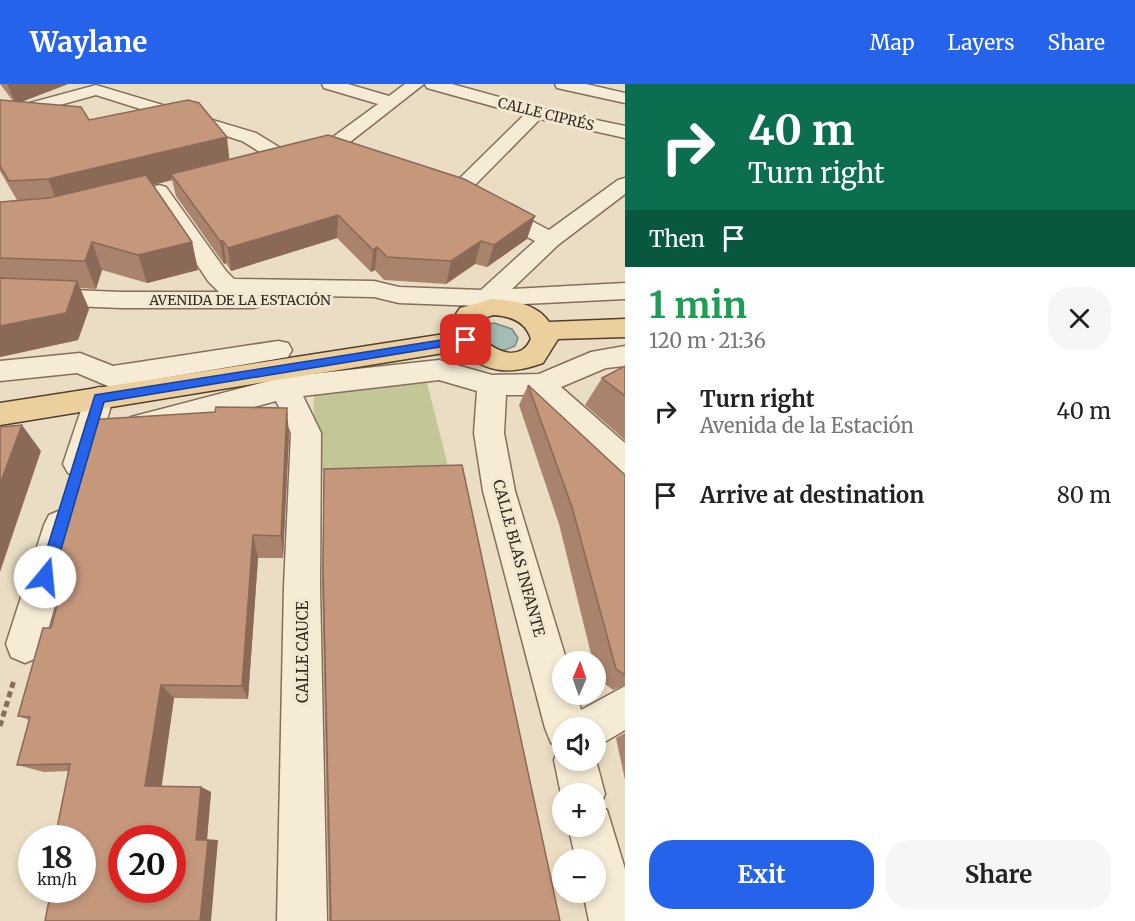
<!DOCTYPE html>
<meta charset="utf-8">
<style>
body{margin:0;font-family:Merriweather,serif;background:#f6f6f6;color:#222;height:100vh;display:flex;flex-direction:column;font-size:22px;white-space:nowrap}
*{box-sizing:border-box;margin:0}
p{font-size:20px;color:#767676}
.icon{flex:none;width:33px;height:33px;fill:none;stroke:currentColor;stroke-width:2;stroke-linecap:round;stroke-linejoin:round}
.map{position:relative;flex:1;overflow:hidden}
.sheet{display:flex;flex-direction:column;background:#fff;width:510px}
.sheet>*{flex:none}
.hud{background:#0b6e4f;color:#fff;overflow:hidden}
.needle{width:39px;rotate:2deg}
.tools{position:absolute;left:552px;top:567px;display:grid;gap:12px}
.tools a{display:grid;place-items:center;width:54px;height:54px;border-radius:50%;background:#fff;box-shadow:0 3px 9px #0003;font-size:30px}
.speed{position:absolute;left:18px;top:741px;display:flex;gap:12px;font-size:30px;font-weight:700;text-align:center}
.speed>*{display:grid;place-content:center;width:78px;height:78px;border-radius:50%;background:#fff;box-shadow:0 3px 9px #0003;line-height:1}
.speed small{font-size:15px;font-weight:400}
.speed .limit{border:9px solid #d22;background:#fff;color:#111}
.pin{position:absolute;display:grid;place-items:center;width:51px;height:51px;color:#fff;margin:-26px;border-radius:12px;box-shadow:0 3px 9px #0006}
.me{position:absolute;width:66px;margin:-33px;rotate:17deg;stroke-linejoin:round;filter:drop-shadow(0 0 4px #0008)}
.turn{display:flex;align-items:center;gap:21px;height:126px;padding:0 24px;font-size:27px}
.turn .icon{width:78px;height:78px;stroke-width:2.5}
.turn b{display:block;font-size:42px;line-height:51px}
.then{display:flex;align-items:center;height:57px;padding:0 24px;background:#0003;gap:12px;font-size:22px}
.round{display:grid;place-items:center;flex:none;width:63px;height:63px;border-radius:24px;background:#f6f6f6}
.summary{display:flex;align-items:center;justify-content:space-between;height:102px;padding:0 24px}
h1{font-size:36px;font-weight:700;line-height:45px;color:#1e9e55}
.cta{display:flex;gap:12px;margin-top:auto;padding:12px 24px}
.cta a{flex:1;height:69px;border-radius:24px;background:#2563eb;color:#fff;font-size:24px;font-weight:700;line-height:69px;text-align:center}
.cta a+a{background:#f6f6f6;color:#222}
ul{padding:0;list-style:none}
li{display:flex;align-items:center;gap:18px;height:84px;padding:0 24px}
li div{flex:1}
li b{display:block;font-size:22px}
li em{font-style:normal}
header{display:flex;align-items:center;gap:36px;box-sizing:border-box;height:84px;padding:0 30px;background:#2563eb;color:#fff}
header strong{font-size:28px}
nav{display:flex;gap:33px;margin-inline-start:auto;font-size:21px}
main{display:flex;flex:1;min-height:0}
.map>svg:first-child{display:block}
.green{fill:#c3c798}
.water{fill:#a5bdb5;stroke:#6d8a82;stroke-width:1.5}
.lines{fill:none;stroke-linecap:round;stroke-linejoin:round}
.minor-casing{stroke:#836f5b;stroke-width:3}
.major-casing{stroke:#513e2f;stroke-width:3}
.path{stroke:#836f5b;stroke-width:5;stroke-dasharray:6 4;stroke-linecap:butt}
.minor{fill:#f6ebd5;fill-rule:evenodd}
.major{fill:#ebd09d;fill-rule:evenodd}
.wall{fill:#a9836b}
.shaded-wall{fill:#8a6a57}
.building{fill:#c5987c;stroke:#8a6a57;stroke-width:1.5;fill-rule:evenodd}
.route{fill:#2563eb;stroke:#184099;stroke-width:1.5}
.labels{text-anchor:middle;dominant-baseline:central;stroke-width:6;stroke-linejoin:round;paint-order:stroke}
.far-street-label{font-size:14px;fill:#34281e;stroke:#f2e8d2}
.street-label{font-size:15px;fill:#34281e;stroke:#f2e8d2}
</style>
<header>
<strong>Waylane</strong>
<nav><a>Map</a><a>Layers</a><a>Share</a></nav>
</header>
<main>
<div class="map">
<svg width="625" height="837" viewBox="0 0 625 837">
<rect width="100%" height="100%" fill="#eaddc3"/>
<!-- green -->
<path class="green" d="M 427,299 L 449,386 L 313,388 L 314,303 Z"/>
<!-- water -->
<path class="water" d="M 494,239 L 512,245 L 518,254 L 515,262 L 505,266 L 491,265 L 477,249 L 482,241 Z"/>
<g class="lines">
<defs>
<path id="minor" d="M 322,0 L 348,0 L 389,12 L 405,0 L 424,0 L 336,69 L 288,83 L 281,81 L 242,57 L 96,11 L 5,36 L 0,35 L 0,27 L 96,1 L 256,49 L 292,71 L 322,61 L 378,20 L 324,4 Z
M 425,0 L 452,0 L 539,24 L 625,42 L 625,54 L 540,35 L 476,100 L 469,102 L 462,100 L 459,96 L 462,92 L 524,31 L 427,4 Z
M 555,0 L 586,0 L 625,9 L 625,19 L 557,4 Z
M 625,94 L 625,110 L 558,161 L 512,205 L 625,199 L 625,215 L 504,221 L 500,227 L 491,229 L 482,227 L 479,222 L 399,219 L 374,213 L 263,211 L 266,216 L 262,222 L 253,224 L 121,224 L 0,219 L 0,203 L 121,208 L 219,208 L 208,197 L 148,107 L 152,103 L 159,101 L 166,103 L 226,187 L 234,195 L 374,197 L 399,203 L 481,206 L 535,157 L 483,130 L 480,125 L 483,120 L 491,118 L 499,120 L 549,146 L 618,96 Z
M 278,257 L 288,259 L 292,266 L 288,273 L 110,303 L 77,289 L 0,297 L 0,277 L 80,269 L 113,282 Z
M 625,262 L 625,282 L 606,284 L 561,303 L 625,359 L 625,390 L 614,386 L 547,327 L 534,311 L 506,311 L 504,349 L 515,407 L 567,578 L 562,578 L 562,610 L 577,610 L 581,626 L 625,602 L 625,646 L 596,663 L 596,644 L 562,644 L 562,676 L 596,676 L 596,674 L 596,676 L 605,710 L 600,723 L 607,726 L 625,785 L 625,837 L 589,837 L 583,808 L 596,808 L 596,776 L 576,776 L 568,742 L 596,742 L 596,710 L 562,710 L 562,714 L 561,710 L 554,676 L 559,662 L 551,659 L 545,644 L 483,407 L 474,349 L 477,307 L 439,296 L 303,312 L 321,349 L 320,502 L 327,837 L 277,837 L 284,502 L 291,349 L 276,317 L 142,353 L 131,349 L 127,341 L 131,333 L 284,293 L 439,276 L 492,291 L 539,290 L 591,268 Z
M 99,303 L 109,306 L 113,314 L 95,380 L 90,389 L 79,393 L 68,389 L 63,380 L 85,314 L 89,306 Z
M 61,426 L 73,431 L 78,441 L 44,560 L 39,573 L 25,579 L 11,573 L 6,560 L 44,441 L 49,431 Z"/>
<path id="major" d="M 492,215 C 512,216 537,220 549,238 L 625,235 L 625,253 L 558,255 L 543,279 C 512,290 487,291 462,266 L 0,341 L 0,319 L 451,249 L 448,242 L 460,224 ZM 493,231 C 511,232 526,238 531,255 C 529,259 526,264 522,266 C 505,276 480,257 475,242 L 478,236 Z"/>
</defs>
<!-- minor casing -->
<use href="#minor" class="minor-casing"/>
<!-- major casing -->
<use href="#major" class="major-casing"/>
<!-- path -->
<path class="path" d="M 0,642 L 14,596"/>
<!-- minor -->
<use href="#minor" class="minor"/>
<!-- major -->
<use href="#major" class="major"/>
</g>
<!-- wall -->
<path class="wall" d="M 0,0 L 68,0 L 21,18 L 89,36 L 230,75 L 527,155 L 487,183 L 475,180 L 446,200 L 384,196 L 375,186 L 371,188 L 337,154 L 231,187 L 226,179 L 224,180 L 176,112 L 172,96 L 153,101 L 192,158 L 198,186 L 147,199 L 102,186 L 96,205 L 80,204 L 89,225 L 78,256 L 0,273 L 0,118 L 17,116 L 0,87 L 0,16 L 13,17 Z
M 625,282 L 625,356 L 585,321 L 602,294 Z
M 528,301 L 625,391 L 625,601 L 613,606 L 598,595 L 596,587 L 596,578 L 593,578 L 559,440 L 519,321 Z
M 289,351 L 283,474 L 258,474 L 248,615 L 174,614 L 161,702 L 201,703 L 211,708 L 207,755 L 218,756 L 82,806 L 69,687 L 44,688 L 17,681 L 29,636 L 18,632 L 51,544 L 63,500 L 44,481 Z
M 324,385 L 560,837 L 329,837 L 322,502 Z
M 625,649 L 625,696 L 616,654 Z"/>
<!-- shaded-wall -->
<path class="shaded-wall" d="M 7,0 L 68,0 L 16,20 Z
M 227,53 L 230,81 L 171,90 L 172,96 L 60,124 L 48,95 Z
M 338,131 L 337,154 L 231,187 L 228,164 Z
M 535,132 L 527,155 L 487,183 L 494,161 Z
M 220,157 L 223,157 L 226,179 L 224,180 Z
M 481,157 L 475,180 L 446,200 L 451,177 Z
M 92,158 L 102,186 L 96,205 L 85,177 Z
M 192,158 L 198,186 L 147,199 L 138,171 Z
M 377,163 L 375,186 L 371,188 L 373,166 Z
M 77,197 L 89,225 L 78,256 L 0,273 L 0,242 Z
M 287,324 L 289,351 L 283,474 L 281,452 Z
M 22,341 L 41,367 L 0,488 L 0,400 Z
M 253,451 L 258,474 L 248,615 L 242,602 Z
M 161,601 L 174,614 L 161,707 L 145,702 Z
M 201,703 L 211,708 L 207,755 L 196,756 Z
M 208,756 L 218,756 L 211,837 L 200,837 Z"/>
<!-- building -->
<path class="building" d="M 0,16 L 81,23 L 89,36 L 188,16 L 199,19 L 227,53 L 48,95 L 9,97 L 0,82 Z
M 328,51 L 464,95 L 535,132 L 494,161 L 481,157 L 451,177 L 387,173 L 377,163 L 373,166 L 338,131 L 228,164 L 223,157 L 220,157 L 171,90 Z
M 146,91 L 192,158 L 138,171 L 92,158 L 85,177 L 0,174 L 0,118 L 49,114 Z
M 0,194 L 77,197 L 66,229 L 0,242 Z
M 625,282 L 625,312 L 602,294 Z
M 528,301 L 625,391 L 625,591 L 616,585 L 572,423 Z
M 216,323 L 287,324 L 281,452 L 253,451 L 242,602 L 161,601 L 145,702 L 201,703 L 196,756 L 208,756 L 200,837 L 45,837 L 51,806 L 82,806 L 82,754 L 55,754 L 70,680 L 17,681 L 30,633 L 18,632 L 43,544 L 51,544 L 68,481 L 44,481 L 87,336 L 215,328 ZM 122,754 L 172,754 L 172,806 L 122,806 Z
M 22,341 L 0,400 L 0,343 Z
M 462,381 L 560,837 L 331,837 L 323,484 L 324,385 Z"/>
<!-- route -->
<path class="route" d="M 466,252 L 470,253 L 470,258 L 104,318 L 53,493 L 51,497 L 45,499 L 40,497 L 38,493 L 95,311 Z"/>
<g class="labels">
<!-- far-street labels -->
<g class="far-street-label">
<text transform="translate(546 30) rotate(14)">CALLE CIPRÉS</text>
<text x="240" y="216">AVENIDA DE LA ESTACIÓN</text>
</g>
<!-- street labels -->
<g class="street-label">
<text transform="translate(519 474) rotate(75)">CALLE BLAS INFANTE</text>
<text transform="translate(302 568) rotate(-90)">CALLE CAUCE</text>
</g>
</g>
</svg>
<div class="tools">
<a><svg class="needle" viewBox="-14 -14 28 28"><path d="M0-13l5 13h-10z" fill="#e53935"/><path d="M0 13l5-13h-10z" fill="#767676"/></svg></a>
<a><svg class="icon" aria-label="sound" viewBox="0 0 24 24"><path d="M4 9h4l5-4v14l-5-4H4zM17 9q2 3 0 6"/></svg></a>
<a>+</a>
<a>−</a>
</div>
<div class="speed"><div>18<small>km/h</small></div><div class="limit">20</div></div>
<div class="pin" style="left:466px;top:256px;background:#d93025"><svg class="icon" aria-label="arrive" viewBox="0 0 24 24"><path d="M6 21V4h12l-3 4 3 4H6"/></svg></div>
<svg class="me" style="left:45px;top:493px" viewBox="-20 -20 40 40"><circle r="19" fill="#fff"/><path d="M0-13L10 11 0 6-10 11z" fill="#2563eb"/></svg>
</div>
<section class="sheet">
<div class="hud">
<div class="turn"><svg class="icon" aria-label="right" viewBox="0 0 24 24"><path d="M7 20v-9h11M14 6l5 5-5 5"/></svg><div><b>40 m</b>Turn right</div></div>
<div class="then">Then<svg class="icon" aria-label="arrive" viewBox="0 0 24 24"><path d="M6 21V4h12l-3 4 3 4H6"/></svg></div>
</div>
<div class="summary"><div><h1>1 min</h1><p>120 m · 21:36</p></div><a class="round"><svg class="icon" aria-label="close" viewBox="0 0 24 24"><path d="M6 6l12 12M18 6L6 18"/></svg></a></div>
<ul>
<li><svg class="icon" aria-label="right" viewBox="0 0 24 24"><path d="M7 20v-9h11M14 6l5 5-5 5"/></svg><div><b>Turn right</b><p>Avenida de la Estación</p></div><em>40 m</em></li>
<li><svg class="icon" aria-label="arrive" viewBox="0 0 24 24"><path d="M6 21V4h12l-3 4 3 4H6"/></svg><div><b>Arrive at destination</b></div><em>80 m</em></li>
</ul>
<div class="cta"><a>Exit</a><a>Share</a></div>
</section>
</main>
